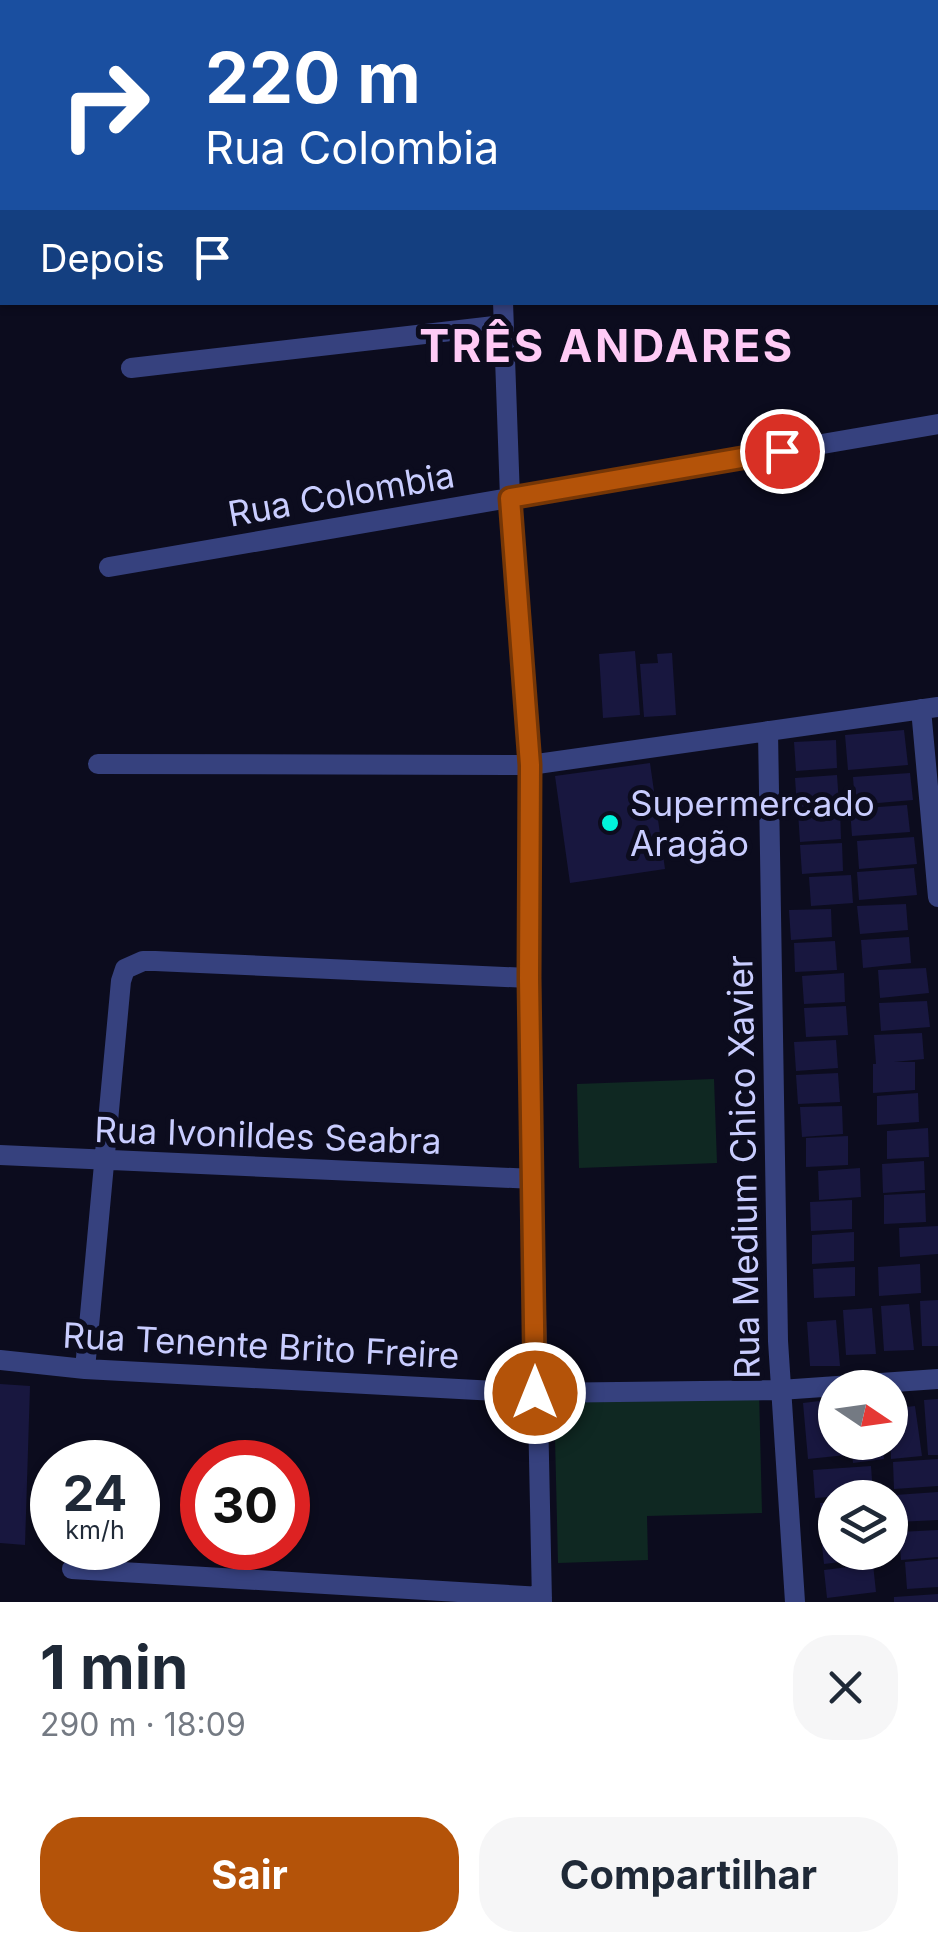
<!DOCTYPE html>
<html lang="pt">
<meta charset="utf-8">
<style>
body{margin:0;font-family:Inter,sans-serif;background:#f6f6f7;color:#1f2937;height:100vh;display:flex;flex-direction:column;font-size:38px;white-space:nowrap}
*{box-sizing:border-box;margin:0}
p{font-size:32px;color:#747a83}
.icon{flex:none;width:55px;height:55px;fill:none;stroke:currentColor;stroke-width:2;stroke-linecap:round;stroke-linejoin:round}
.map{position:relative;height:1602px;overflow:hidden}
.details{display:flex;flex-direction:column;background:#fff;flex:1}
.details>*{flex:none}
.guide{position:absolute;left:0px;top:0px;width:940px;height:305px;box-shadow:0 2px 8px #0004;background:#1a4fa0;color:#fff;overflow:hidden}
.needle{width:65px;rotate:103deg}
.buttons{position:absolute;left:818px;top:1370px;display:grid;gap:20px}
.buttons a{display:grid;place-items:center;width:90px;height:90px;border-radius:50%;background:#fff;box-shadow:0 2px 8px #0004;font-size:50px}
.speed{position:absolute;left:30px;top:1440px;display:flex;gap:20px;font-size:50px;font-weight:700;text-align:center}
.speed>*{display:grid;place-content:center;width:130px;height:130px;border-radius:50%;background:#fff;box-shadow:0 2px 8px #0004;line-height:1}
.speed small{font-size:25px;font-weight:400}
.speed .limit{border:15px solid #d22;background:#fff;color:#111}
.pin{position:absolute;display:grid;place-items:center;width:85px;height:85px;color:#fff;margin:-42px;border:5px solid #fff;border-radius:50%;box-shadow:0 2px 10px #0007}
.me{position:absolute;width:110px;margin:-55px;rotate:0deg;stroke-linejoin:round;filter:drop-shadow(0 0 8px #0008)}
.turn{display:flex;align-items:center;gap:35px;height:210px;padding:0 40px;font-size:45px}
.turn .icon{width:130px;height:130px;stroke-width:2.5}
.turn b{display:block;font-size:70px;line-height:85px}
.then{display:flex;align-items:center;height:95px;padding:0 40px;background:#0003;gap:20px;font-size:38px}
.round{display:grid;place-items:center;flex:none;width:105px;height:105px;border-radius:40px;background:#f6f6f7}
.overview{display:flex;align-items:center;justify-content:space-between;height:170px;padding:0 40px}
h1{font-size:60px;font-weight:700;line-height:75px}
.button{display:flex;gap:20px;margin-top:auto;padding:20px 40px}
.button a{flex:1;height:115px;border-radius:40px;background:#b45309;color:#fff;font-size:40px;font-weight:700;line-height:115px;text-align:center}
.button a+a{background:#f6f6f7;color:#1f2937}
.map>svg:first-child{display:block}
.green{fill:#0f2822}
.building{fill:#18173f}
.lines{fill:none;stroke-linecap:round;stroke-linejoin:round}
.street{stroke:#36417e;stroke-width:20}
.route-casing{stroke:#753606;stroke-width:25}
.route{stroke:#b45309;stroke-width:18}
.poi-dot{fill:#00f4dc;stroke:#0c0c1e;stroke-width:4}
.labels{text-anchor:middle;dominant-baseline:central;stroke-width:10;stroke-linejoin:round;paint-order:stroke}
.street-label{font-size:35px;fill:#c9cdff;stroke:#0c0c1e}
.poi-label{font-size:35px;fill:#c9cdff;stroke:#0c0c1e;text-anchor:start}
.district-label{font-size:45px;font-weight:bold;letter-spacing:2.5px;fill:#ffcbf6;stroke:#0c0c1e}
</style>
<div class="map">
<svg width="938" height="1602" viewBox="0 0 938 1602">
<rect width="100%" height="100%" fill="#0c0c1e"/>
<!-- green -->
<path class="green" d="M 714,1079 L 717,1163 L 579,1168 L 577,1084 Z
M 759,1391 L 762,1513 L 647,1516 L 648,1560 L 558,1563 L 554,1396 Z"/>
<!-- building -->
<path class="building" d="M 635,651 L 640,715 L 603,718 L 599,654 Z
M 672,653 L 676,715 L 644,717 L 640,664 L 658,663 L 657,654 Z
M 904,730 L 908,765 L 848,770 L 845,735 Z
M 836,740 L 837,768 L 796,771 L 794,742 Z
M 650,763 L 665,869 L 570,883 L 555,776 Z
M 910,773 L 913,800 L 855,805 L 853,777 Z
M 837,775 L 839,804 L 797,807 L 795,778 Z
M 907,805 L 910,832 L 852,836 L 850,809 Z
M 840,810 L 841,839 L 800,842 L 798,812 Z
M 914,837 L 917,864 L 859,869 L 857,841 Z
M 842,843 L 843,871 L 802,874 L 800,845 Z
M 914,868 L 917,895 L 859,900 L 857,872 Z
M 851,875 L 853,903 L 811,906 L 809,877 Z
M 906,904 L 908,930 L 860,934 L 857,906 Z
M 831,909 L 832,937 L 791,940 L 789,910 Z
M 909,937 L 911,963 L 863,968 L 861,940 Z
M 835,941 L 837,970 L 795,972 L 794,943 Z
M 926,968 L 929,993 L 880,998 L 878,970 Z
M 844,973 L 845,1002 L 804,1004 L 802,976 Z
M 927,1001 L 930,1027 L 881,1031 L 879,1003 Z
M 846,1006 L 848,1035 L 806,1037 L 804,1008 Z
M 922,1033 L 924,1059 L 894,1062 L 915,1062 L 915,1090 L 873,1093 L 873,1064 L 876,1064 L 874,1035 Z
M 836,1040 L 838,1068 L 796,1071 L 794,1042 Z
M 838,1073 L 840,1102 L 798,1104 L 796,1075 Z
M 918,1093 L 919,1122 L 877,1125 L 877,1096 Z
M 842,1106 L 843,1134 L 802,1137 L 800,1107 Z
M 928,1128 L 929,1157 L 887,1159 L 887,1131 Z
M 848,1136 L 848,1165 L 806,1167 L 806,1138 Z
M 924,1161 L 925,1190 L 883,1193 L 882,1164 Z
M 860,1168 L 861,1197 L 819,1200 L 818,1171 Z
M 925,1193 L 926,1222 L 884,1224 L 884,1195 Z
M 852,1200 L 852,1229 L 811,1231 L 810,1202 Z
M 938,1226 L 938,1254 L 900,1257 L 899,1228 Z
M 854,1232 L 854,1261 L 812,1264 L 812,1235 Z
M 920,1264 L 921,1293 L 879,1296 L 878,1267 Z
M 855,1267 L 855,1296 L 814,1298 L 813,1269 Z
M 938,1300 L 938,1346 L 922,1346 L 920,1301 Z
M 909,1304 L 914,1350 L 884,1351 L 881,1306 Z
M 872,1308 L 876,1354 L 846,1355 L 843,1310 Z
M 836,1320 L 840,1366 L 810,1366 L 807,1322 Z
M 0,1384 L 30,1386 L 25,1545 L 0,1543 Z
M 835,1399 L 835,1442 L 845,1442 L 846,1455 L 808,1459 L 803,1403 Z
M 938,1399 L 938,1455 L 928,1455 L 924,1400 Z
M 915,1406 L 922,1456 L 891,1459 L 890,1409 Z
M 851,1442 L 882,1442 L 884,1459 L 853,1463 Z
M 938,1459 L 938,1486 L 894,1489 L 893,1462 Z
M 871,1466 L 873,1494 L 815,1498 L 813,1470 Z
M 938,1492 L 938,1520 L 897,1522 L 895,1495 Z
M 835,1502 L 835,1530 L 823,1531 L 820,1503 Z
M 938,1530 L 938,1557 L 901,1560 L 899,1532 Z
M 835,1534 L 835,1552 L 872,1552 L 873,1558 L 824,1564 L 821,1536 Z
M 938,1559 L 938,1587 L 907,1589 L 905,1562 Z
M 873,1564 L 876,1592 L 827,1598 L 824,1570 Z
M 938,1594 L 938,1602 L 894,1602 L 894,1597 Z"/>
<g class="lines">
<!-- street -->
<path class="street" d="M 495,0 L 496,2
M 916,0 L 917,2
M 938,78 L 938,80
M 503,302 L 510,498 L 530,765 L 529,978 L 542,1602
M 131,368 L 503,325
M 109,567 L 938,424
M 921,709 L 938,897
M 768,731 L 778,1341 L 795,1602
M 98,764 L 530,765 L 938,707
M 0,1155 L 534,1179
M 0,1360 L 85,1369 L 535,1393 L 780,1390 L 938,1379
M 85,1369 L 121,981 L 125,969 L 143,961 L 155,961 L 529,978
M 72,1569 L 542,1597"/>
</g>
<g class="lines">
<defs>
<path id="route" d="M 535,1393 L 529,978 L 530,765 L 510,498 L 782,451"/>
</defs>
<!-- route casing -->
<use href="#route" class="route-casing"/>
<!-- route -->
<use href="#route" class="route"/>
</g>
<!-- markers -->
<circle class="poi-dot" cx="610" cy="823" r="10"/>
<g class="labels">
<!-- street labels -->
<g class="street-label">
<text transform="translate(341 494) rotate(-10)">Rua Colombia</text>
<text transform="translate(268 1135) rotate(2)">Rua Ivonildes Seabra</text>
<text transform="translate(743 1167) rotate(-91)">Rua Medium Chico Xavier</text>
<text transform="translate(261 1345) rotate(3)">Rua Tenente Brito Freire</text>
</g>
<!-- poi labels -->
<g class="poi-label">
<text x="630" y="803">Supermercado<tspan x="630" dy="40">Aragão</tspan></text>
</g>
<!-- district labels -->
<g class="district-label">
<text x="607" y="345">TRÊS ANDARES</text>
</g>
</g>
</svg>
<div class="buttons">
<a><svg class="needle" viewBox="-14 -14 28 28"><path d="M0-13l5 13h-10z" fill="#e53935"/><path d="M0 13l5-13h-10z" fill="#747a83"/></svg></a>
<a><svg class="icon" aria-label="layers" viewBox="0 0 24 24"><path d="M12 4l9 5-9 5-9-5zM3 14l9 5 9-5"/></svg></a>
</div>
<div class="speed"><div>24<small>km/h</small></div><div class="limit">30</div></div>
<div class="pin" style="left:782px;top:451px;background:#d93025"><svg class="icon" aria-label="arrive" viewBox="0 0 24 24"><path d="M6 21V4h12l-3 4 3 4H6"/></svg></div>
<svg class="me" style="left:535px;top:1393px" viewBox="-20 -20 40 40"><circle r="17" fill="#b45309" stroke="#fff" stroke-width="3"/><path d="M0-11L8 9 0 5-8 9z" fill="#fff"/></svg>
<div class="guide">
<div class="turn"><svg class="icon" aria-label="right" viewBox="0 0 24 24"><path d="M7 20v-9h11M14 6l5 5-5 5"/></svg><div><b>220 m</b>Rua Colombia</div></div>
<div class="then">Depois<svg class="icon" aria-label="arrive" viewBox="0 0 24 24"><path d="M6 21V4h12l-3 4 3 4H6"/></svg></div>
</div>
</div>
<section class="details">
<div class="overview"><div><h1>1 min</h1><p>290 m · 18:09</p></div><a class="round"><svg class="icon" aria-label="close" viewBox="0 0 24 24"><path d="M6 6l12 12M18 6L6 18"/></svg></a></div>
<div class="button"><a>Sair</a><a>Compartilhar</a></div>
</section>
